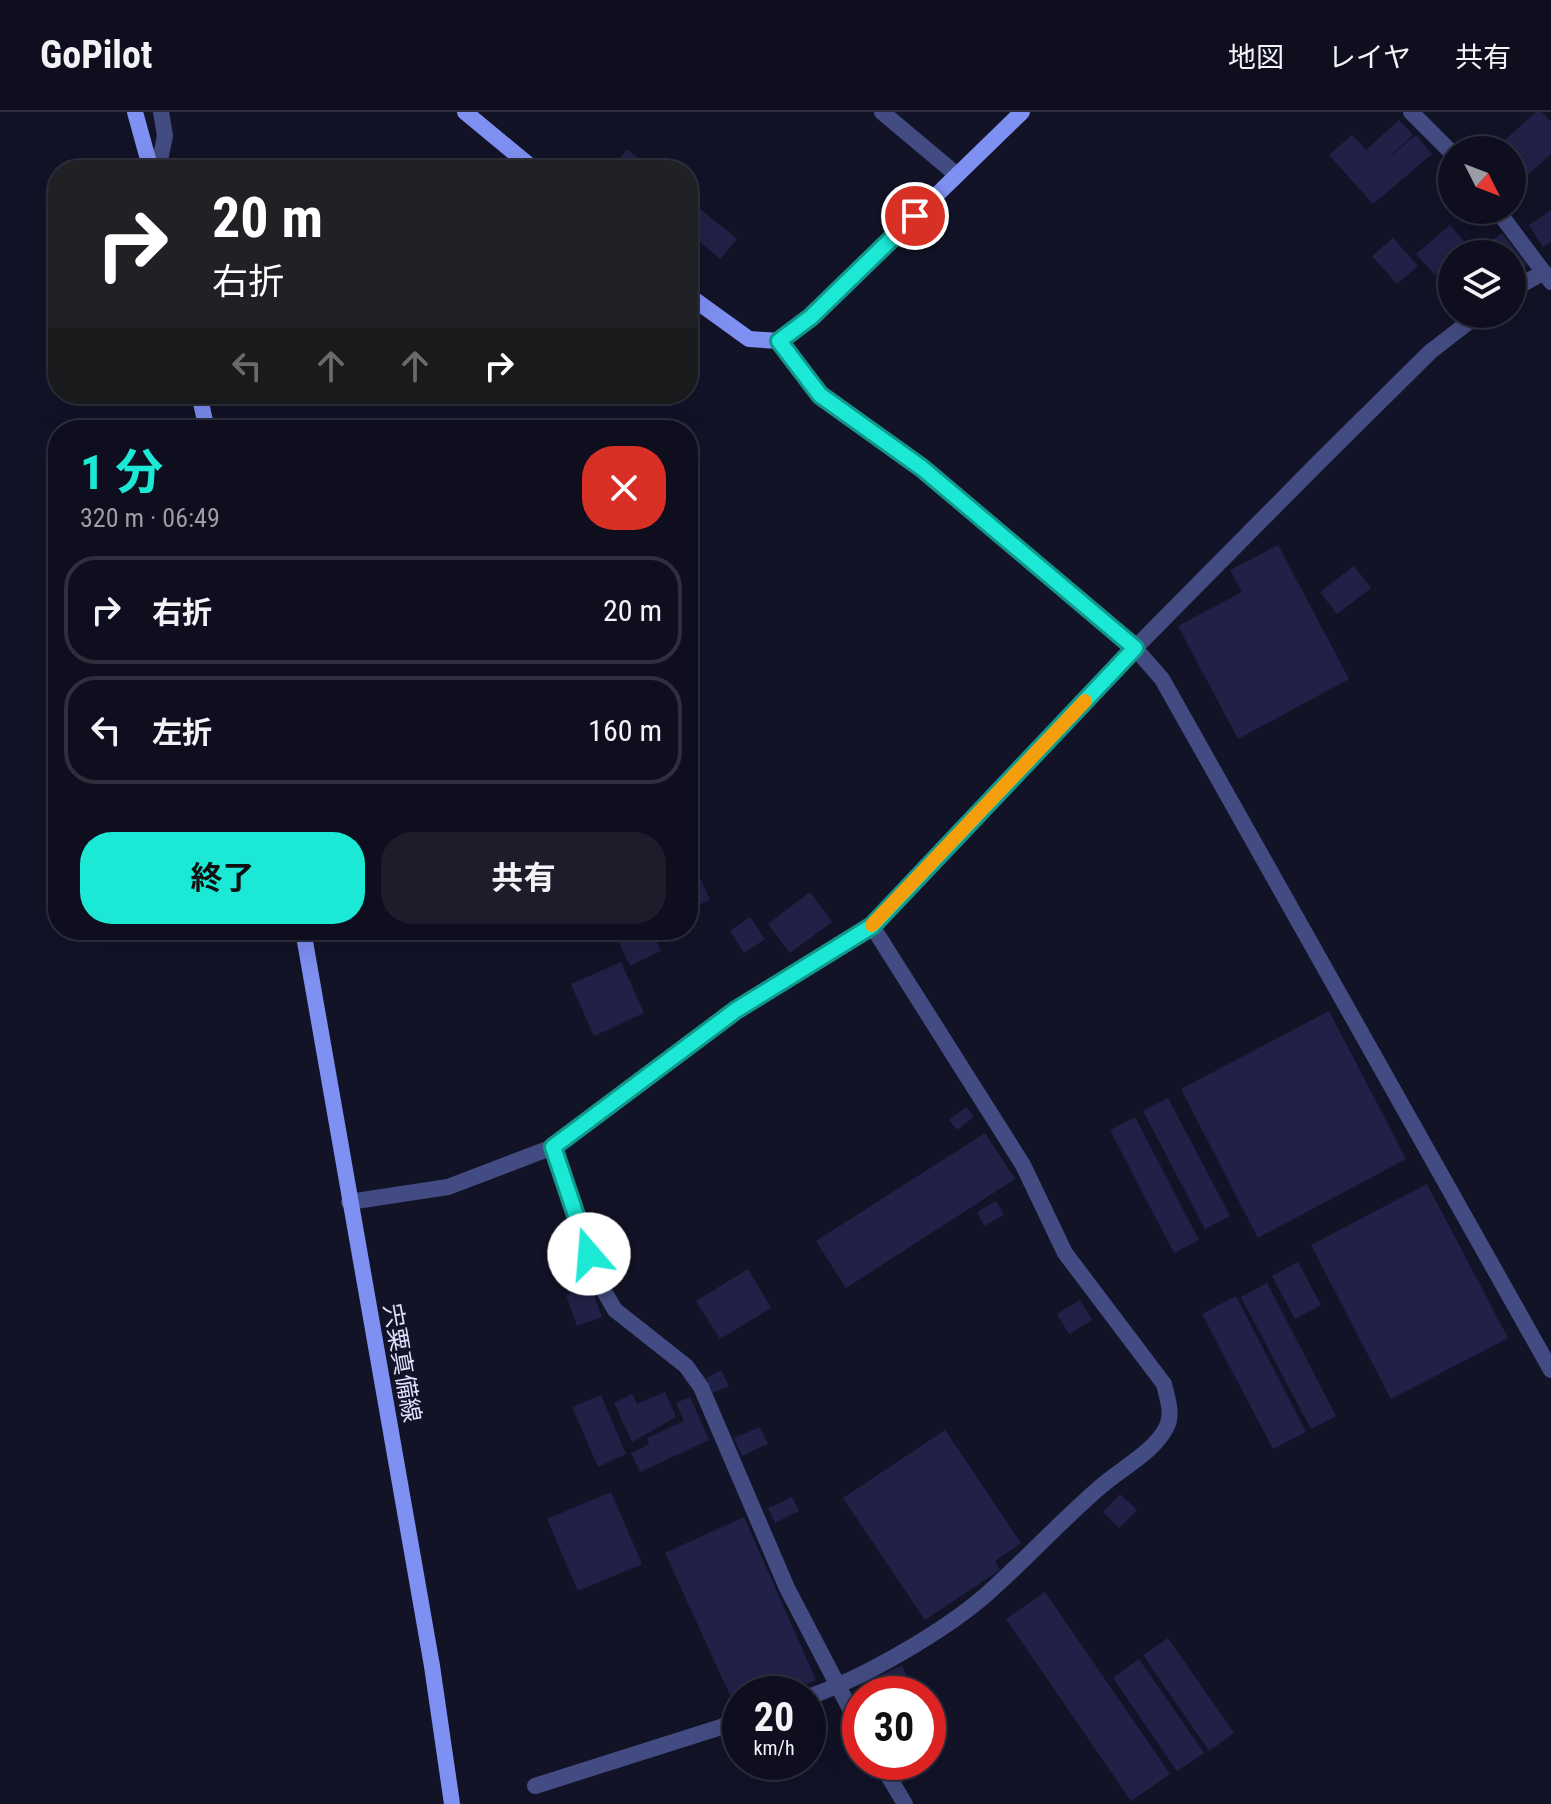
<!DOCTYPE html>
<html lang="ja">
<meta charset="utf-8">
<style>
body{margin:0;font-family:"Roboto Condensed","Noto Sans JP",sans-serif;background:#1c1c2b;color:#f1f3f6;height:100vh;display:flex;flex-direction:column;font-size:30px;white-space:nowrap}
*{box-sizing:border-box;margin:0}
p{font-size:26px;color:#9b9ca4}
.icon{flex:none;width:44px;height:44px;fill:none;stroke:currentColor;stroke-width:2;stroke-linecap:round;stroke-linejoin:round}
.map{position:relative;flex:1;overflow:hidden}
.panel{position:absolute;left:48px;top:308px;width:650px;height:520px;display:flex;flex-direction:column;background:#0e0e1e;border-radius:32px;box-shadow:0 8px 32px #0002,0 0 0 2px #2e2e3c}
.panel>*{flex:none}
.guide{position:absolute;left:48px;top:48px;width:650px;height:244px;border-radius:32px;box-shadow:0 8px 32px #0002,0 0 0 2px #2e2e3c;background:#202124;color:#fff;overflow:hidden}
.needle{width:52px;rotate:132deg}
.tools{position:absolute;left:1438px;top:24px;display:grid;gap:16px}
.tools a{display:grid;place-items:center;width:88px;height:88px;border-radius:50%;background:#0e0e1e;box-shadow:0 8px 32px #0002,0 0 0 2px #2e2e3c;font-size:40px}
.speed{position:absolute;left:722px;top:1564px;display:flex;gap:16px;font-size:40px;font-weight:700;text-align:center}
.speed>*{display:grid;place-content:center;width:104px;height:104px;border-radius:50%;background:#0e0e1e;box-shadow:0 8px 32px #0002,0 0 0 2px #2e2e3c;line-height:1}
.speed small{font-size:20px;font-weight:400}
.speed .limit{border:12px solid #d22;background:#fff;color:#111}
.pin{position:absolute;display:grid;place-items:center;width:68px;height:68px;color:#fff;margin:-34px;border:4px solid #fff;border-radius:50%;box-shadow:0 2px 8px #0007}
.me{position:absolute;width:88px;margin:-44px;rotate:342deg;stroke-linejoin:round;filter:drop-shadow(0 0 6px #0008)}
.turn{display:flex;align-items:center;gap:28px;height:168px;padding:0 32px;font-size:36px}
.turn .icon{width:104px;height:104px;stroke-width:2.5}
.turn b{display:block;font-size:56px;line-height:68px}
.lanes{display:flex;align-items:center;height:76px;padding:0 32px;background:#0003;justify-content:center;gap:40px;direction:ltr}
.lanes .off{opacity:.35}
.round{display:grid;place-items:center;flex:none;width:84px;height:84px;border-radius:32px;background:#1c1c2b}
.headline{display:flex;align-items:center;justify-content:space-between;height:136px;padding:0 32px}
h1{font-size:48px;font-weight:700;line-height:60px;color:#1ce8d6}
.cta{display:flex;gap:16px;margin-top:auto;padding:16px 32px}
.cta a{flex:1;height:92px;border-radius:32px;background:#1ce8d6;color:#111;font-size:32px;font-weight:700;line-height:92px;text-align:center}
.cta a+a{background:#1c1c2b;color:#f1f3f6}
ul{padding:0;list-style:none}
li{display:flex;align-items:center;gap:24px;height:108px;margin:0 16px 12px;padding:0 16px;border:4px solid #2e2e3c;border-radius:32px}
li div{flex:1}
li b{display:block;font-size:30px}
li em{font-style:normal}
header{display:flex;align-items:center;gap:48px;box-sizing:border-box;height:112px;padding:0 40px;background:#0e0e1e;border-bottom:2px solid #2e2e3c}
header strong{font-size:38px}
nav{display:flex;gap:44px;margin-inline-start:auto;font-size:28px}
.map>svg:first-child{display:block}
.building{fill:#212147}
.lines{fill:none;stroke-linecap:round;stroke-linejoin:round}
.street{stroke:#434c82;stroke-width:16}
.secondary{stroke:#7e90f2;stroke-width:16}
.route-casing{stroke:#12978b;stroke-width:20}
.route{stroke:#1ce8d6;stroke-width:14}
.slow{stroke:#f59e0b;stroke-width:14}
.labels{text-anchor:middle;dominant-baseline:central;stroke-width:8;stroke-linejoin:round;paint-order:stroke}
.street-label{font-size:24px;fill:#dddffc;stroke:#131328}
</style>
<header>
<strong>GoPilot</strong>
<nav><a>地図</a><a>レイヤ</a><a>共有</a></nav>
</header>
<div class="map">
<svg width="1551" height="1692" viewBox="0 0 1551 1692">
<rect width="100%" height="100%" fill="#131328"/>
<!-- building -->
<path class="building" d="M 1536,0 L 1542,0 L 1551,10 L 1551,42 L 1514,75 L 1512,38 L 1494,38 Z
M 1399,8 L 1413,23 L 1383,51 L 1416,23 L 1432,42 L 1373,92 L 1329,43 L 1352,23 L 1366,38 Z
M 627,37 L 652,58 L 611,57 Z
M 688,87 L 737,127 L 720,147 L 688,120 Z
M 1551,98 L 1551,130 L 1543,135 L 1529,113 Z
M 1450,113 L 1475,142 L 1452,142 L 1452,159 L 1447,153 L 1435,163 L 1416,142 Z
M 1502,121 L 1527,153 L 1512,165 L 1512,142 L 1484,142 L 1480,137 Z
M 1393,126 L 1418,154 L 1397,172 L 1372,144 Z
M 1278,433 L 1349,567 L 1238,627 L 1178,514 L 1242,480 L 1230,458 Z
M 1354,454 L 1371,476 L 1337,502 L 1320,480 Z
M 700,766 L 710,788 L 691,796 L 688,772 Z
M 810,780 L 832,810 L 790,841 L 768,812 Z
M 750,805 L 765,827 L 744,841 L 730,819 Z
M 613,818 L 651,818 L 661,839 L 630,854 Z
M 621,850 L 644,901 L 594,924 L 571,872 Z
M 1329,899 L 1406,1047 L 1258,1126 L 1181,977 Z
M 1168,986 L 1230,1104 L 1205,1117 L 1143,999 Z
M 966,995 L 974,1005 L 957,1018 L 949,1008 Z
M 1135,1005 L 1199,1128 L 1174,1141 L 1110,1018 Z
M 985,1021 L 1015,1067 L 846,1176 L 816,1129 Z
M 1427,1072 L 1508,1226 L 1391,1287 L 1311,1133 Z
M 996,1089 L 1004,1103 L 984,1114 L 977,1100 Z
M 1298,1150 L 1321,1193 L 1295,1207 L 1272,1164 Z
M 748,1157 L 771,1196 L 720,1227 L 696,1189 Z
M 1267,1171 L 1336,1304 L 1311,1317 L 1241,1185 Z
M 590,1173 L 602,1205 L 577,1214 L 566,1183 Z
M 1236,1184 L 1306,1320 L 1273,1337 L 1202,1202 Z
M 1080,1188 L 1092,1208 L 1069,1222 L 1057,1202 Z
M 721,1258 L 729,1274 L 713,1281 L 706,1266 Z
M 665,1280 L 676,1305 L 632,1330 L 614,1291 L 632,1282 L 637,1292 Z
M 601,1283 L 626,1342 L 598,1355 L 572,1295 Z
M 690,1285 L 709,1328 L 640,1360 L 631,1341 L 649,1332 L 647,1326 L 684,1309 L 676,1291 Z
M 760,1315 L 768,1332 L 742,1344 L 734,1326 Z
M 945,1318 L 1021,1431 L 995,1449 L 1000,1458 L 925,1508 L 843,1386 Z
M 611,1380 L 642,1452 L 578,1479 L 547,1407 Z
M 1120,1382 L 1137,1398 L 1119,1416 L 1103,1400 Z
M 792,1385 L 799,1399 L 775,1411 L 768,1396 Z
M 744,1405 L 816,1568 L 785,1582 L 740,1582 L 740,1605 L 665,1441 Z
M 1045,1480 L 1170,1662 L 1131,1689 L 1006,1507 Z
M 1168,1526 L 1234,1621 L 1209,1639 L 1143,1543 Z
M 1139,1547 L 1204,1641 L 1177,1659 L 1113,1566 Z
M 902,1553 L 910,1571 L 887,1582 L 867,1582 L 862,1572 Z"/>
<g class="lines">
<!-- street -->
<path class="street" d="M 882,0 L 957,63
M 1411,0 L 1452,41
M 158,58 L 165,24 L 161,0
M 1497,98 L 1551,170
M 1512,178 L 1544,160
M 779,229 L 820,283 L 922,356 L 1135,536 L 1162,567 L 1551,1258
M 553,1035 L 598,1169 L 615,1198 L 686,1254 L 701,1275 L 787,1476 L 860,1616
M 349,1090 L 448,1075 L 553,1035 L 736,898 L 872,814 L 1135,536 L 1317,352 L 1430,240 L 1479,202
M 808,1585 C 862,1567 945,1519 988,1481 C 1026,1447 1061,1409 1099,1376 C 1120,1357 1155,1340 1167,1314 C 1173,1301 1167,1285 1164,1272 L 1065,1141 L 1023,1053 L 872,814
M 880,1650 L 905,1692
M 535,1674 L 740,1609"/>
<!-- secondary -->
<path class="secondary" d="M 135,0 L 151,58
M 465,0 L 535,58
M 688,183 L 749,227 L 779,229 L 811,205 L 1022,0
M 199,282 L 207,318
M 303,818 L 432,1554 L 452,1692"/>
</g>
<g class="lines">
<defs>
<path id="route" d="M 589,1142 L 553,1035 L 736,898 L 872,814 L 1135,536 L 922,356 L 820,283 L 779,229 L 811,205 L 915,104"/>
</defs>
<!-- route casing -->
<use href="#route" class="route-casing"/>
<!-- route -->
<use href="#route" class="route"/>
<!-- slow -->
<path class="slow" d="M 872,813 L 1085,589"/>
</g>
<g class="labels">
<!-- street labels -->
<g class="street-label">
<text transform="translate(402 1251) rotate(80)">宍粟真備線</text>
</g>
</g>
</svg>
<div class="tools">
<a><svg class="needle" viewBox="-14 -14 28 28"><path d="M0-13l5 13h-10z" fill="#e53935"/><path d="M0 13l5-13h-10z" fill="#9b9ca4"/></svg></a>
<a><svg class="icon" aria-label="layers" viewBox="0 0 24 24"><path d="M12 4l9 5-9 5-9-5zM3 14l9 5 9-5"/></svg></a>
</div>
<div class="speed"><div>20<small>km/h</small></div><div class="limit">30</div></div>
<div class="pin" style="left:915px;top:104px;background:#d93025"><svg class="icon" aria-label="arrive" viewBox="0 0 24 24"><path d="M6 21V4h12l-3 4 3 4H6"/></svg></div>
<svg class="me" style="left:589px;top:1142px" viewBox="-20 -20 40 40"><circle r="19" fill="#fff"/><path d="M0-13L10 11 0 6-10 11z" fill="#1ce8d6"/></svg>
<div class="guide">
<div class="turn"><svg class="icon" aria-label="right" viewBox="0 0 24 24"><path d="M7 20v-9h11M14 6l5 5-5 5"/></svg><div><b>20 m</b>右折</div></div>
<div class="lanes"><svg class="icon off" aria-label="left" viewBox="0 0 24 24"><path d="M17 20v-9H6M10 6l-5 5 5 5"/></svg><svg class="icon off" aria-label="ahead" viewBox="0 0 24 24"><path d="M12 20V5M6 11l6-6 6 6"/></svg><svg class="icon off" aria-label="ahead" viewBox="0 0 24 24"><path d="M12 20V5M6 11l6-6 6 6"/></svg><svg class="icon" aria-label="right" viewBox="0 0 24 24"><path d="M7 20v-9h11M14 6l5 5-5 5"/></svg></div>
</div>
<section class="panel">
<div class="headline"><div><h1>1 分</h1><p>320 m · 06:49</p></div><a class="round" style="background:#d93025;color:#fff"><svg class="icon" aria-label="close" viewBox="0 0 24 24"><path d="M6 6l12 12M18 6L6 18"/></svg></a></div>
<ul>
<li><svg class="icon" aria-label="right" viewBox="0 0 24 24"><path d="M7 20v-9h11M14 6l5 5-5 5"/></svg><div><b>右折</b></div><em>20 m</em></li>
<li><svg class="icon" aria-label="left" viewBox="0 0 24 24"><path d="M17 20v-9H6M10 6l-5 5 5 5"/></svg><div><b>左折</b></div><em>160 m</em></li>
</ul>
<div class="cta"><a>終了</a><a>共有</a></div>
</section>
</div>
